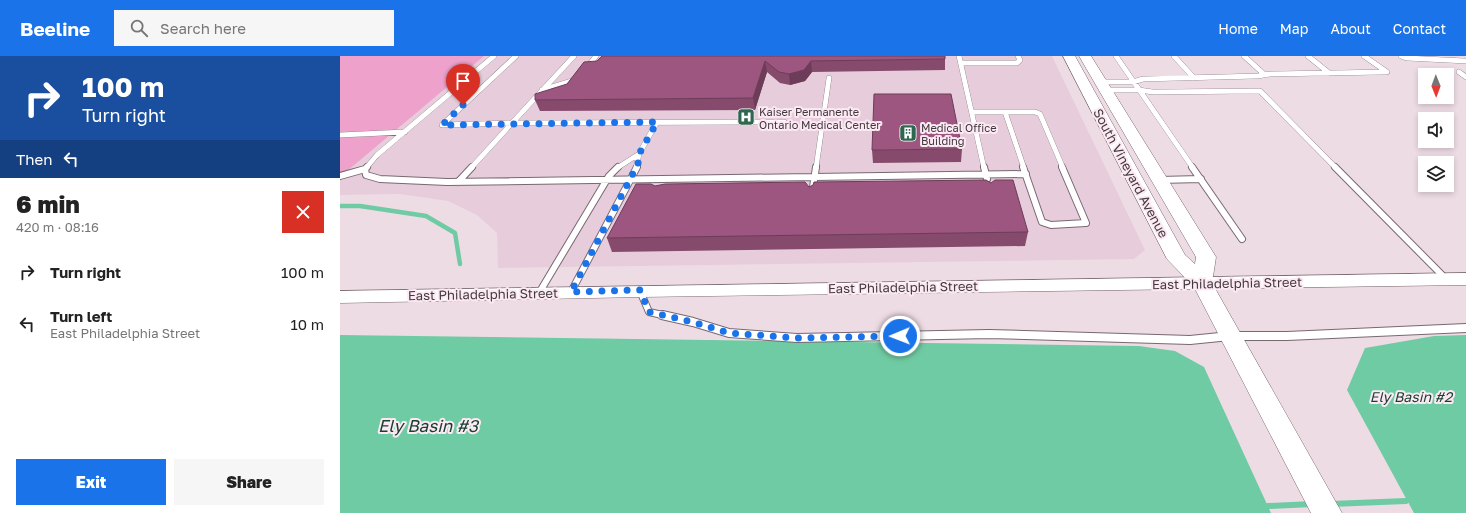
<!DOCTYPE html>
<meta charset="utf-8">
<style>
body{margin:0;font-family:"Golos Text",sans-serif;background:#f6f6f6;color:#222;height:100vh;display:flex;flex-direction:column;font-size:15px;white-space:nowrap}
*{box-sizing:border-box;margin:0}
p{font-size:13px;color:#767676}
.icon{flex:none;width:22px;height:22px;fill:none;stroke:currentColor;stroke-width:2;stroke-linecap:round;stroke-linejoin:round}
.map{position:relative;flex:1;overflow:hidden}
.panel{display:flex;flex-direction:column;background:#fff;width:340px}
.panel>*{flex:none}
.guide{background:#1a4fa0;color:#fff;overflow:hidden}
.needle{width:26px;rotate:179deg}
.buttons{position:absolute;left:1078px;top:12px;display:grid;gap:8px}
.buttons a{display:grid;place-items:center;width:36px;height:36px;border-radius:0px;background:#fff;box-shadow:0 2px 6px #0003;font-size:20px}
.pin{position:absolute;display:grid;place-items:center;width:34px;height:34px;color:#fff;margin:-41px -17px;border-radius:50% 50% 50% 0;rotate:-45deg;box-shadow:0 0 4px #0007}
.pin .icon{rotate:45deg}
.me{position:absolute;width:44px;margin:-22px;rotate:269deg;stroke-linejoin:round;filter:drop-shadow(0 0 3px #0008)}
.turn{display:flex;align-items:center;gap:14px;height:84px;padding:0 16px;font-size:18px}
.turn .icon{width:52px;height:52px;stroke-width:2.5}
.turn b{display:block;font-size:28px;line-height:34px}
.then{display:flex;align-items:center;height:38px;padding:0 16px;background:#0003;gap:8px;font-size:15px}
.round{display:grid;place-items:center;flex:none;width:42px;height:42px;border-radius:0px;background:#f6f6f6}
.summary{display:flex;align-items:center;justify-content:space-between;height:68px;padding:0 16px}
h1{font-size:24px;font-weight:800;line-height:30px}
.action{display:flex;gap:8px;margin-top:auto;padding:8px 16px}
.action a{flex:1;height:46px;border-radius:0px;background:#1a73e8;color:#fff;font-size:16px;font-weight:800;line-height:46px;text-align:center}
.action a+a{background:#f6f6f6;color:#222}
ul{padding:0;list-style:none}
li{display:flex;align-items:center;gap:12px;height:52px;padding:0 16px}
li div{flex:1}
li b{display:block;font-size:15px}
li em{font-style:normal}
header{display:flex;align-items:center;gap:24px;box-sizing:border-box;height:56px;padding:0 20px;background:#1a73e8;color:#fff}
header strong{font-size:19px}
nav{display:flex;gap:22px;margin-inline-start:auto;font-size:14px}
.search{width:280px;height:36px;background:#f6f6f6;display:flex;align-items:center;gap:10px;box-sizing:border-box;padding:0 14px;border-radius:0px;color:#767676;font-size:15px}
main{display:flex;flex:1;min-height:0}
.map>svg:first-child{display:block}
.built{fill:#e7cddb}
.green{fill:#eda1cb}
.water{fill:#6fcba3}
.lines{fill:none;stroke-linecap:round;stroke-linejoin:round}
.stream-far1{stroke:#6fcba3;stroke-width:4.5}
.stream{stroke:#6fcba3;stroke-width:6}
.service-far2-casing{stroke:#786870;stroke-width:5.5}
.service-far1-casing{stroke:#786870;stroke-width:8}
.service-casing{stroke:#786870;stroke-width:10}
.tertiary-casing{stroke:#786870;stroke-width:1}
.secondary-casing{stroke:#786870;stroke-width:1}
.service-far2{stroke:#fff;stroke-width:5}
.service-far1{stroke:#fff;stroke-width:6}
.service{stroke:#fff;stroke-width:8}
.tertiary{fill:#fff;fill-rule:evenodd}
.secondary{fill:#fff;fill-rule:evenodd}
.wall{fill:#864a6d}
.shaded-wall{fill:#6d3c59}
.building{fill:#9c567f;stroke:#6d3c59}
.route{stroke:#1a73e8;stroke-width:7;stroke-dasharray:0 12.6}
.labels{text-anchor:middle;dominant-baseline:central;stroke-width:4;stroke-linejoin:round;paint-order:stroke}
.far-poi-label{font-size:11px;fill:#413a3d;stroke:#fce9f3;text-anchor:start}
.street-label{font-size:13px;fill:#413a3d;stroke:#fce9f3}
.water-label{font-size:14px;font-style:italic;fill:#184030;stroke:#fce9f3}
.near-water-label{font-size:17px;font-style:italic;fill:#184030;stroke:#fce9f3}
</style>
<header>
<strong>Beeline</strong>
<div class="search"><svg class="icon" aria-label="search" viewBox="0 0 24 24"><circle cx="10" cy="10" r="6"/><path d="M15 15l6 6"/></svg>Search here</div>
<nav><a>Home</a><a>Map</a><a>About</a><a>Contact</a></nav>
</header>
<main>
<section class="panel">
<div class="guide">
<div class="turn"><svg class="icon" aria-label="right" viewBox="0 0 24 24"><path d="M7 20v-9h11M14 6l5 5-5 5"/></svg><div><b>100 m</b>Turn right</div></div>
<div class="then">Then<svg class="icon" aria-label="left" viewBox="0 0 24 24"><path d="M17 20v-9H6M10 6l-5 5 5 5"/></svg></div>
</div>
<div class="summary"><div><h1>6 min</h1><p>420 m · 08:16</p></div><a class="round" style="background:#d93025;color:#fff"><svg class="icon" aria-label="close" viewBox="0 0 24 24"><path d="M6 6l12 12M18 6L6 18"/></svg></a></div>
<ul>
<li><svg class="icon" aria-label="right" viewBox="0 0 24 24"><path d="M7 20v-9h11M14 6l5 5-5 5"/></svg><div><b>Turn right</b></div><em>100 m</em></li>
<li><svg class="icon" aria-label="left" viewBox="0 0 24 24"><path d="M17 20v-9H6M10 6l-5 5 5 5"/></svg><div><b>Turn left</b><p>East Philadelphia Street</p></div><em>10 m</em></li>
</ul>
<div class="action"><a>Exit</a><a>Share</a></div>
</section>
<div class="map">
<svg width="1126" height="457" viewBox="0 0 1126 457">
<rect width="100%" height="100%" fill="#eedce5"/>
<!-- built -->
<path class="built" d="M 144,0 L 712,0 L 805,194 L 794,203 L 158,212 L 157,177 L 137,159 L 108,145 L 60,138 L 0,139 L 0,121 Z"/>
<!-- green -->
<path class="green" d="M 0,0 L 144,0 L 0,121 Z"/>
<!-- water -->
<path class="water" d="M 0,279 L 799,290 L 835,295 L 864,311 L 931,457 L 0,457 Z
M 1126,279 L 1126,457 L 1074,457 L 1007,334 L 1025,292 L 1094,280 Z"/>
<g class="lines">
<!-- stream-far1 -->
<path class="stream-far1" d="M 0,150 L 20,150 L 86,160 L 115,177 L 120,208"/>
<!-- stream -->
<path class="stream" d="M 991,448 L 1066,445
M 928,450 L 973,448"/>
<defs>
<path id="service-far2" d="M 619,0 L 644,112
M 776,0 L 853,112
M 834,0 L 854,22
M 904,0 L 925,19
M 968,0 L 989,17
M 1061,0 L 1066,2 L 1126,5
M 621,7 L 677,7 L 680,4 L 678,0
M 246,13 L 256,0
M 1119,16 L 1126,21
M 761,26 L 793,26 L 803,23 L 918,20 L 930,18 L 1047,16 L 1024,0
M 202,34 L 232,25
M 766,34 L 799,34 L 813,36 L 920,35 L 996,112
M 632,56 L 665,56
M 665,56 L 695,56 L 700,58 L 723,112
M 665,56 L 684,112
M 172,67 L 444,66
M 172,67 L 234,0
M 0,79 L 65,76
M 26,112 L 37,99 L 154,0
M 131,112 L 172,67 L 102,69 L 176,0
M 277,112 L 299,98
M 296,112 L 299,98 L 317,66
M 476,112 L 489,22"/>
<path id="service-far1" d="M 27,111 L 25,113 L 26,119 L 40,123 L 107,126 L 686,118
M 644,111 L 647,123
M 683,111 L 702,166 L 711,169 L 746,167 L 722,111
M 852,111 L 902,183
M 995,111 L 1106,223
M 0,120 L 25,113
M 819,124 L 861,123
M 118,126 L 132,111
M 472,138 L 476,111
M 300,235 L 309,256 L 327,260
M 231,236 L 297,111
M 199,237 L 269,120 L 278,111"/>
<path id="service" d="M 322,259 L 353,266 L 389,277 L 457,282 L 649,278 L 850,284 L 890,280 L 947,280 L 1126,272"/>
<path id="tertiary" d="M 1126,217 L 1126,229 L 300,241 L 0,247 L 0,235 Z"/>
<path id="secondary" d="M 723,0 L 735,0 L 845,199 L 855,208 L 856,201 L 739,0 L 751,0 L 876,201 L 872,227 L 1002,457 L 971,457 L 854,231 L 827,203 Z"/>
</defs>
<!-- service-far2 casing -->
<use href="#service-far2" class="service-far2-casing"/>
<!-- service-far1 casing -->
<use href="#service-far1" class="service-far1-casing"/>
<!-- service casing -->
<use href="#service" class="service-casing"/>
<!-- tertiary casing -->
<use href="#tertiary" class="tertiary-casing"/>
<!-- secondary casing -->
<use href="#secondary" class="secondary-casing"/>
<!-- service-far2 -->
<use href="#service-far2" class="service-far2"/>
<!-- service-far1 -->
<use href="#service-far1" class="service-far1"/>
<!-- service -->
<use href="#service" class="service"/>
<!-- tertiary -->
<use href="#tertiary" class="tertiary"/>
<!-- secondary -->
<use href="#secondary" class="secondary"/>
</g>
<!-- wall -->
<path class="wall" d="M 605,3 L 605,14 L 472,16 L 465,25 L 450,29 L 440,27 L 427,16 L 415,54 L 200,55 L 195,44 L 227,28 L 244,6 Z
M 622,93 L 621,106 L 533,107 L 532,94 Z
M 315,130 L 469,131 L 688,176 L 685,190 L 272,196 L 267,182 Z"/>
<!-- shaded-wall -->
<path class="shaded-wall" d="M 425,5 L 427,16 L 415,54 L 413,42 Z
M 471,5 L 472,16 L 465,25 L 450,29 L 449,18 Z"/>
<!-- building -->
<path class="building" d="M 262,0 L 605,0 L 605,3 L 471,5 L 464,14 L 449,18 L 439,16 L 425,5 L 413,42 L 195,44 L 195,38 L 227,28 L 244,6 L 257,5 Z
M 534,38 L 611,38 L 622,93 L 532,94 Z
M 646,124 L 651,127 L 655,124 L 673,124 L 688,176 L 267,182 L 296,128 L 311,128 L 315,130 L 325,128 L 465,126 L 469,131 L 473,129 L 474,126 Z"/>
<g class="lines">
<!-- route -->
<path class="route" d="M 123,49 L 102,69 L 317,66 L 299,98 L 298,108 L 231,236 L 300,234 L 309,256 L 353,266 L 389,277 L 457,282 L 560,280"/>
</g>
<!-- icons -->
<defs>
<symbol id="hospital-square" viewBox="-11 -11 22 22"><rect x="-9" y="-9" width="18" height="18" rx="4" fill="#2e674f" stroke="#fce9f3"/><path d="M-5-5h3v3.5h4V-5h3V5h-3V1.5h-4V5h-3Z" fill="#fff"/></symbol>
<symbol id="building-square" viewBox="-11 -11 22 22"><rect x="-9" y="-9" width="18" height="18" rx="4" fill="#2e674f" stroke="#fce9f3"/><path d="M-4-6H4V6H1V3H-1V6H-4ZM-2.5-4.3h1.7v1.8h-1.7ZM.8-4.3h1.7v1.8H.8ZM-2.5-1h1.7V.8h-1.7ZM.8-1h1.7V.8H.8Z" fill="#fff"/></symbol>
</defs>
<g fill-rule="evenodd">
<use href="#hospital-square" x="396" y="51" width="20" height="20"/>
<use href="#building-square" x="558" y="67" width="20" height="20"/>
</g>
<g class="labels">
<!-- far-poi labels -->
<g class="far-poi-label">
<text x="419" y="55">Kaiser Permanente<tspan x="419" dy="13">Ontario Medical Center</tspan></text>
<text x="581" y="71">Medical Office<tspan x="581" dy="13">Building</tspan></text>
</g>
<!-- street labels -->
<g class="street-label">
<text transform="translate(791 117) rotate(62)">South Vineyard Avenue</text>
<text transform="translate(887 227) rotate(-1)">East Philadelphia Street</text>
<text transform="translate(563 231) rotate(-1)">East Philadelphia Street</text>
<text transform="translate(143 238) rotate(-1)">East Philadelphia Street</text>
</g>
<!-- water labels -->
<g class="water-label">
<text x="1071" y="340">Ely Basin #2</text>
</g>
<!-- near-water labels -->
<g class="near-water-label">
<text x="88" y="369">Ely Basin #3</text>
</g>
</g>
</svg>
<div class="buttons">
<a><svg class="needle" viewBox="-14 -14 28 28"><path d="M0-13l5 13h-10z" fill="#e53935"/><path d="M0 13l5-13h-10z" fill="#767676"/></svg></a>
<a><svg class="icon" aria-label="sound" viewBox="0 0 24 24"><path d="M4 9h4l5-4v14l-5-4H4zM17 9q2 3 0 6"/></svg></a>
<a><svg class="icon" aria-label="layers" viewBox="0 0 24 24"><path d="M12 4l9 5-9 5-9-5zM3 14l9 5 9-5"/></svg></a>
</div>
<div class="pin" style="left:123px;top:49px;background:#d93025"><svg class="icon" aria-label="arrive" viewBox="0 0 24 24"><path d="M6 21V4h12l-3 4 3 4H6"/></svg></div>
<svg class="me" style="left:560px;top:280px" viewBox="-20 -20 40 40"><circle r="17" fill="#1a73e8" stroke="#fff" stroke-width="3"/><path d="M0-11L8 9 0 5-8 9z" fill="#fff"/></svg>
</div>
</main>
